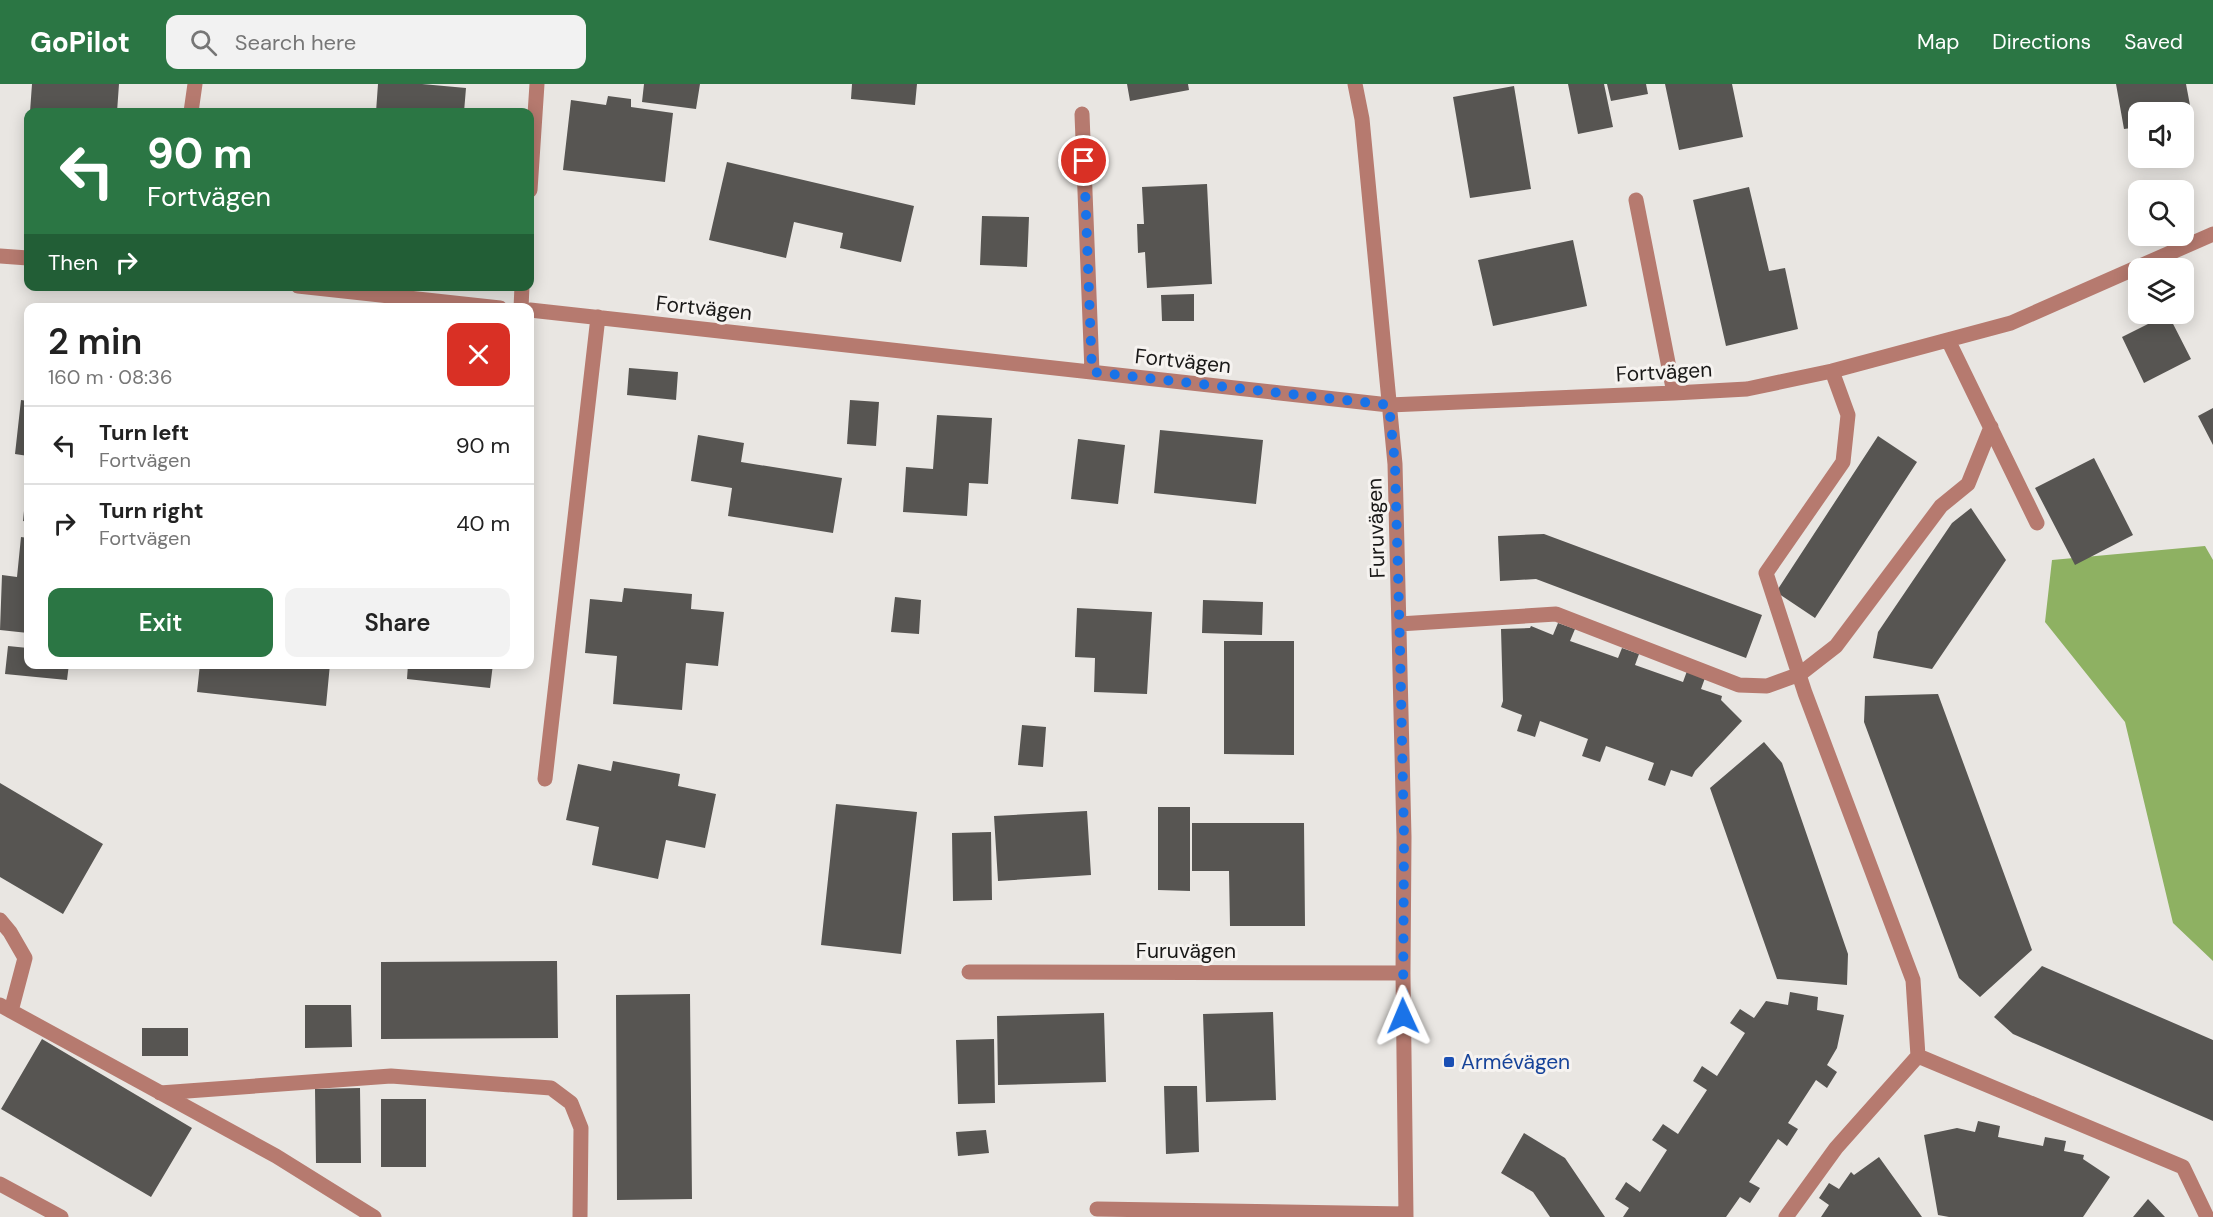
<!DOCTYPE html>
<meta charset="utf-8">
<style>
body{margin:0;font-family:"DM Sans",sans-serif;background:#f2f2f2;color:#222;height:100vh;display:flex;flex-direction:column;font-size:22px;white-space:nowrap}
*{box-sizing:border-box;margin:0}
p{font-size:20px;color:#767676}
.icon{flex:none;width:33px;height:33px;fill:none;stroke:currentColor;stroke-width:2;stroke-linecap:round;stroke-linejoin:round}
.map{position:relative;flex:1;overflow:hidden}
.side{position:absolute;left:24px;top:219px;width:510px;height:366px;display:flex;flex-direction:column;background:#fff;border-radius:12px;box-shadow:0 3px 15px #0003}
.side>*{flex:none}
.guide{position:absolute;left:24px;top:24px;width:510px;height:183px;border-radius:12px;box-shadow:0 3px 15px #0003;background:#2b7644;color:#fff;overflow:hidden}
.tools{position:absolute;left:2128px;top:18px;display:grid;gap:12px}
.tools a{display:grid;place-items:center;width:66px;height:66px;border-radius:12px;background:#fff;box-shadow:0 3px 15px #0003;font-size:30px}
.pin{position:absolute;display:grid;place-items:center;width:51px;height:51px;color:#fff;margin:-26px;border:3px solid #fff;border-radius:50%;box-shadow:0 2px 6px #0007}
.me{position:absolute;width:66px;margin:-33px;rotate:359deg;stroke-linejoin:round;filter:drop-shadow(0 0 4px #0008)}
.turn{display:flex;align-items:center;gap:21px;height:126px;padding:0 24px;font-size:27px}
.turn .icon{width:78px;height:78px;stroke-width:2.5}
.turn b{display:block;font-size:42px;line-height:51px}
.then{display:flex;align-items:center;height:57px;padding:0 24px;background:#0003;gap:12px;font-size:22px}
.round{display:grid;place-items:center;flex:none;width:63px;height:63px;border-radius:12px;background:#f2f2f2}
.summary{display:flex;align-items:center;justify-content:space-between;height:102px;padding:0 24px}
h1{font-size:36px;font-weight:600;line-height:45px}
.button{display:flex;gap:12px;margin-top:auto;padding:12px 24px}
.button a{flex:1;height:69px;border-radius:12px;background:#2b7644;color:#fff;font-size:24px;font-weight:600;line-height:69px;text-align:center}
.button a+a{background:#f2f2f2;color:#222}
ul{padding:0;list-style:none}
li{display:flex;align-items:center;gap:18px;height:78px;padding:0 24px;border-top:2px solid #e0e0e0}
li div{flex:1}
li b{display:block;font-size:22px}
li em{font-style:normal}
header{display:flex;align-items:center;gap:36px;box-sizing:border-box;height:84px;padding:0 30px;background:#2b7644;color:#fff}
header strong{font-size:28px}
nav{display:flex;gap:33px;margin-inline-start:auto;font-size:21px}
.search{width:420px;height:54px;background:#f2f2f2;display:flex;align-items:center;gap:15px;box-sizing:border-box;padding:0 21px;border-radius:12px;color:#767676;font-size:22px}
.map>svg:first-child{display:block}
.forest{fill:#8eb162}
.building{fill:#575552}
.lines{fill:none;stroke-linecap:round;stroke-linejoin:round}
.minor{stroke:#b67a6f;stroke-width:15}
.route{stroke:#1a73e8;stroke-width:10;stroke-dasharray:0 18}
.transit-dot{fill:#1a4fb4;stroke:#f6f3f0;stroke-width:2}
.labels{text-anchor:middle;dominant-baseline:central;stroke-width:6;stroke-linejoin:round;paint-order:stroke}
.street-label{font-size:21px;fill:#191817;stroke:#f6f3f0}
.transit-label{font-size:21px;fill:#164399;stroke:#f6f3f0;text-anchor:start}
</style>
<header>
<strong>GoPilot</strong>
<div class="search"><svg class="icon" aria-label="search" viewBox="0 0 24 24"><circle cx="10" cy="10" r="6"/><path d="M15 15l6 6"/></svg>Search here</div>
<nav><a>Map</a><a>Directions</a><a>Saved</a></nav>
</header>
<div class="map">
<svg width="2213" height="1133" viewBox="0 0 2213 1133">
<rect width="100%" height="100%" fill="#e9e6e2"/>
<!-- forest -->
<path class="forest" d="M 2205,462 L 2213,476 L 2213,877 L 2173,839 L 2125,638 L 2045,538 L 2052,476 Z"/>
<!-- building -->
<path class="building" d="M 32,0 L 119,0 L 117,28 L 30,28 Z
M 378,0 L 422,0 L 466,4 L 464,28 L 376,28 Z
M 644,0 L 700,0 L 696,25 L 642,18 Z
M 852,0 L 917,0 L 915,21 L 851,15 Z
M 1127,0 L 1188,0 L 1189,6 L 1130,17 Z
M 1568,0 L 1604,0 L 1613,43 L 1578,50 Z
M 1607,0 L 1646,0 L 1648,10 L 1611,17 Z
M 1665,0 L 1732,0 L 1743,53 L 1679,66 Z
M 2116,0 L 2186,0 L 2192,32 L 2184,34 L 2184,28 L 2139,28 L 2139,43 L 2124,45 Z
M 1514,2 L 1531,105 L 1470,114 L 1453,13 Z
M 608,12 L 631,15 L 631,23 L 673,29 L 665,98 L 563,86 L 571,16 L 606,21 Z
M 727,78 L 914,122 L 901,178 L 840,164 L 843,149 L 794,138 L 786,174 L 709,156 Z
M 1207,100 L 1212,200 L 1147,204 L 1145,168 L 1138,169 L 1137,140 L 1144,140 L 1142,103 Z
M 1749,103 L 1769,187 L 1785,184 L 1798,245 L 1726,262 L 1693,116 Z
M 982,132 L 1029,133 L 1027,183 L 980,181 Z
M 1573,156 L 1587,222 L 1493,242 L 1478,176 Z
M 1194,210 L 1194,237 L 1162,237 L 1161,211 Z
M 2168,230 L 2191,275 L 2144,299 L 2122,253 Z
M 629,284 L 678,288 L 676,316 L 627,311 Z
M 21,316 L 28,317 L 28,372 L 15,370 Z
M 850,316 L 879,318 L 876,362 L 847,360 Z
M 2213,324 L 2213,361 L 2198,332 Z
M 937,331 L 992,334 L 988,400 L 969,399 L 967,432 L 903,428 L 906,383 L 933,385 Z
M 1160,346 L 1263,356 L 1256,420 L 1154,409 Z
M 698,351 L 744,359 L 741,378 L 842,394 L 833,449 L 728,432 L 732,404 L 691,397 Z
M 1878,352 L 1917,378 L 1815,534 L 1776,508 Z
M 1078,355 L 1125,361 L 1118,420 L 1071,415 Z
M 2094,374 L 2133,451 L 2075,481 L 2035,404 Z
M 27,397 L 28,397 L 28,438 L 23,437 Z
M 1971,424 L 2006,476 L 1932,585 L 1873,574 L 1878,548 L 1952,439 Z
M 1544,450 L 1762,531 L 1746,574 L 1536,495 L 1500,497 L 1498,452 Z
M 21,453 L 28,454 L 28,549 L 0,546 L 2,491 L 17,493 Z
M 624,504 L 692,510 L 691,525 L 724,528 L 718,582 L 686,579 L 682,626 L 613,620 L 617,572 L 585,569 L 590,515 L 622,518 Z
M 895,513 L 921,516 L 919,550 L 891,548 Z
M 1203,516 L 1263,518 L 1262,551 L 1202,549 Z
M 1077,524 L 1152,528 L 1147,610 L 1094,608 L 1095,574 L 1075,573 Z
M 1558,539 L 1575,545 L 1570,557 L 1618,574 L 1622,564 L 1639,570 L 1635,581 L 1683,598 L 1687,587 L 1705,594 L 1701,605 L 1722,612 L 1721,616 L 1742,637 L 1695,687 L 1692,693 L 1671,686 L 1665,702 L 1648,696 L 1654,679 L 1606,662 L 1600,678 L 1582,672 L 1588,655 L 1540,637 L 1535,653 L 1517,647 L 1522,631 L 1501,623 L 1503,617 L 1501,545 L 1530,544 L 1531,542 L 1553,551 Z
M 1224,557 L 1294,557 L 1294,671 L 1224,670 Z
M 8,562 L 28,564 L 28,580 L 69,580 L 67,596 L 5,590 Z
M 200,580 L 330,580 L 326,622 L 197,608 Z
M 408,580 L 493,580 L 490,604 L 407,595 Z
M 1938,610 L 2032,866 L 1980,913 L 1959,894 L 1864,638 L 1865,612 Z
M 1022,641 L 1046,643 L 1043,683 L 1018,681 Z
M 1764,658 L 1782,679 L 1848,870 L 1847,901 L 1777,895 L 1710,704 Z
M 613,677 L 680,690 L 678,702 L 716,710 L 705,764 L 666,756 L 658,795 L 592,781 L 599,743 L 566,736 L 578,680 L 611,687 Z
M 0,699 L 103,760 L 63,830 L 0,793 Z
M 836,720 L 917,728 L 901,870 L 821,861 Z
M 1158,723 L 1190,723 L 1190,807 L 1158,806 Z
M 1087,727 L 1091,791 L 998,797 L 994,732 Z
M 1192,739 L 1304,739 L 1305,842 L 1230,842 L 1229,787 L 1192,787 Z
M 991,748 L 992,816 L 953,817 L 952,749 Z
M 557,877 L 558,954 L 381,955 L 381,878 Z
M 2042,882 L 2213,956 L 2213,1037 L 2013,950 L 1994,933 Z
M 1790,908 L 1818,913 L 1817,926 L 1844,931 L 1837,964 L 1827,981 L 1837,988 L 1827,1004 L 1816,996 L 1788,1039 L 1798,1045 L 1787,1062 L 1778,1055 L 1749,1098 L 1760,1104 L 1750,1119 L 1740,1113 L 1726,1133 L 1623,1133 L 1629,1124 L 1615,1115 L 1626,1098 L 1640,1108 L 1667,1066 L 1652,1056 L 1663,1040 L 1678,1050 L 1707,1006 L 1693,997 L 1702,982 L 1717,992 L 1745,949 L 1730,939 L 1740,925 L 1754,934 L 1766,917 L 1788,921 Z
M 690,910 L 692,1115 L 617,1116 L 616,911 Z
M 305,921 L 351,921 L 352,963 L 305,964 Z
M 1273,928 L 1276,1016 L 1206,1018 L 1203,930 Z
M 1104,929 L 1106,998 L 998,1001 L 997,932 Z
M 142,944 L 188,944 L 188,972 L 142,972 Z
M 42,955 L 192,1044 L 151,1113 L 1,1025 Z
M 994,955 L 995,1019 L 958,1020 L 956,956 Z
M 1164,1002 L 1197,1002 L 1199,1068 L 1166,1070 Z
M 360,1004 L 361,1079 L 316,1079 L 315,1005 Z
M 381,1015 L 426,1015 L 426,1083 L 381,1083 Z
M 1978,1037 L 2000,1042 L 1998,1053 L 2043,1062 L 2045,1053 L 2066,1057 L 2064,1067 L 2084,1071 L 2083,1075 L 2110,1093 L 2083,1133 L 1949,1133 L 1938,1131 L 1924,1051 L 1957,1044 L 1975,1048 Z
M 986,1046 L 989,1069 L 958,1072 L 956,1048 Z
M 1524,1049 L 1565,1074 L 1605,1133 L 1550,1133 L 1533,1108 L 1501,1089 Z
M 1879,1073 L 1922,1133 L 1821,1133 L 1829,1121 L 1819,1114 L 1829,1099 L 1839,1105 L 1851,1088 L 1854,1091 Z
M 2148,1115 L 2165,1133 L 2133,1133 Z"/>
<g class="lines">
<!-- minor -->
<path class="minor" d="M 1355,0 L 1362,35 L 1395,380 L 1404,753 L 1403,889 L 1406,1133
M 191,28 L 195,0
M 1082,30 L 1092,288
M 530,106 L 537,0
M 1636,116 L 1674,309
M 0,172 L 28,174
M 298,202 L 500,224
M 521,224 L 522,202
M 530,226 L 1389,321 L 1674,309 L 1747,305 L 1832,287 L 2011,239 L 2213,150
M 1948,256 L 2037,439
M 1832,287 L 1848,331 L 1843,378 L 1766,489 L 1805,609 L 1913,896 L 1918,972
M 1399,540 L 1556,530 L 1739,601 L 1767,602 L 1800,590 L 1836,562 L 1941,422 L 1968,400 L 1991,343
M 545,695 L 598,233
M 0,836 L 10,848 L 25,874 L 11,927
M 969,888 L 1403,889
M 0,921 L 276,1072 L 374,1133
M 160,1009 L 391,992 L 551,1004 L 571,1019 L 581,1044 L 580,1133
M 0,1100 L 61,1133
M 1097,1125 L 1406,1130
M 1786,1133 L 1836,1064 L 1918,972 L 2183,1083 L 2207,1133"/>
</g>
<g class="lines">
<!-- route -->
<path class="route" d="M 1084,77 L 1092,288 L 1389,321 L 1395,380 L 1400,563 L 1404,753 L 1403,932"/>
</g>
<!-- markers -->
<rect class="transit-dot" x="1443" y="972" width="12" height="12" rx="3"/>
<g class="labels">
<!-- street labels -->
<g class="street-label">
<text transform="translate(704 224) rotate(6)">Fortvägen</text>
<text transform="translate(1183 277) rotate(6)">Fortvägen</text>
<text transform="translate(1664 288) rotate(-3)">Fortvägen</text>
<text transform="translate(1376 444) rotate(-92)">Furuvägen</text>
<text x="1186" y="867">Furuvägen</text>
</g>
<!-- transit labels -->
<g class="transit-label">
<text x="1461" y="978">Armévägen</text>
</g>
</g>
</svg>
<div class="tools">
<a><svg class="icon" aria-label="sound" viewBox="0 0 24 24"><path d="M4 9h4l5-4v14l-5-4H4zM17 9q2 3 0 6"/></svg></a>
<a><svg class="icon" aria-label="search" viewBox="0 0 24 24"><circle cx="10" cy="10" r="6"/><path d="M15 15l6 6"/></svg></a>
<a><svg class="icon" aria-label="layers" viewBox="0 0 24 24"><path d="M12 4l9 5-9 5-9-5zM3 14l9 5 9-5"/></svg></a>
</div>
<div class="pin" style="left:1084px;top:77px;background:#d93025"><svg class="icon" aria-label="arrive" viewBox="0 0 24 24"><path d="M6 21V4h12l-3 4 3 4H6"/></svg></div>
<svg class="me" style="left:1403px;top:932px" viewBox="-20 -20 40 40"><path d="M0-17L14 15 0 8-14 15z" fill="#1a73e8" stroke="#fff" stroke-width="4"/></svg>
<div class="guide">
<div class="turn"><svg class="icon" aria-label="left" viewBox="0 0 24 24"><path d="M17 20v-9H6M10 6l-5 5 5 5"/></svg><div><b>90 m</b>Fortvägen</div></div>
<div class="then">Then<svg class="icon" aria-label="right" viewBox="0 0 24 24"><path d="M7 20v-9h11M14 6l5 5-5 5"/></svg></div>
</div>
<section class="side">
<div class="summary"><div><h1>2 min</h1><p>160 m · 08:36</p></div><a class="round" style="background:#d93025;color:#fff"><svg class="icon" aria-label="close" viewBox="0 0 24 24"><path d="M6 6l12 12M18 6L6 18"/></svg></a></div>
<ul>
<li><svg class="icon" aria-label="left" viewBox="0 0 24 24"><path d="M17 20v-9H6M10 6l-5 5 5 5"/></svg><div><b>Turn left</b><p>Fortvägen</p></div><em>90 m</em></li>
<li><svg class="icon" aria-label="right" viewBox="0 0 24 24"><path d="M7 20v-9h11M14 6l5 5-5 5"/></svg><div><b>Turn right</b><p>Fortvägen</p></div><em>40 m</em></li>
</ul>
<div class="button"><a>Exit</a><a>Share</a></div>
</section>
</div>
